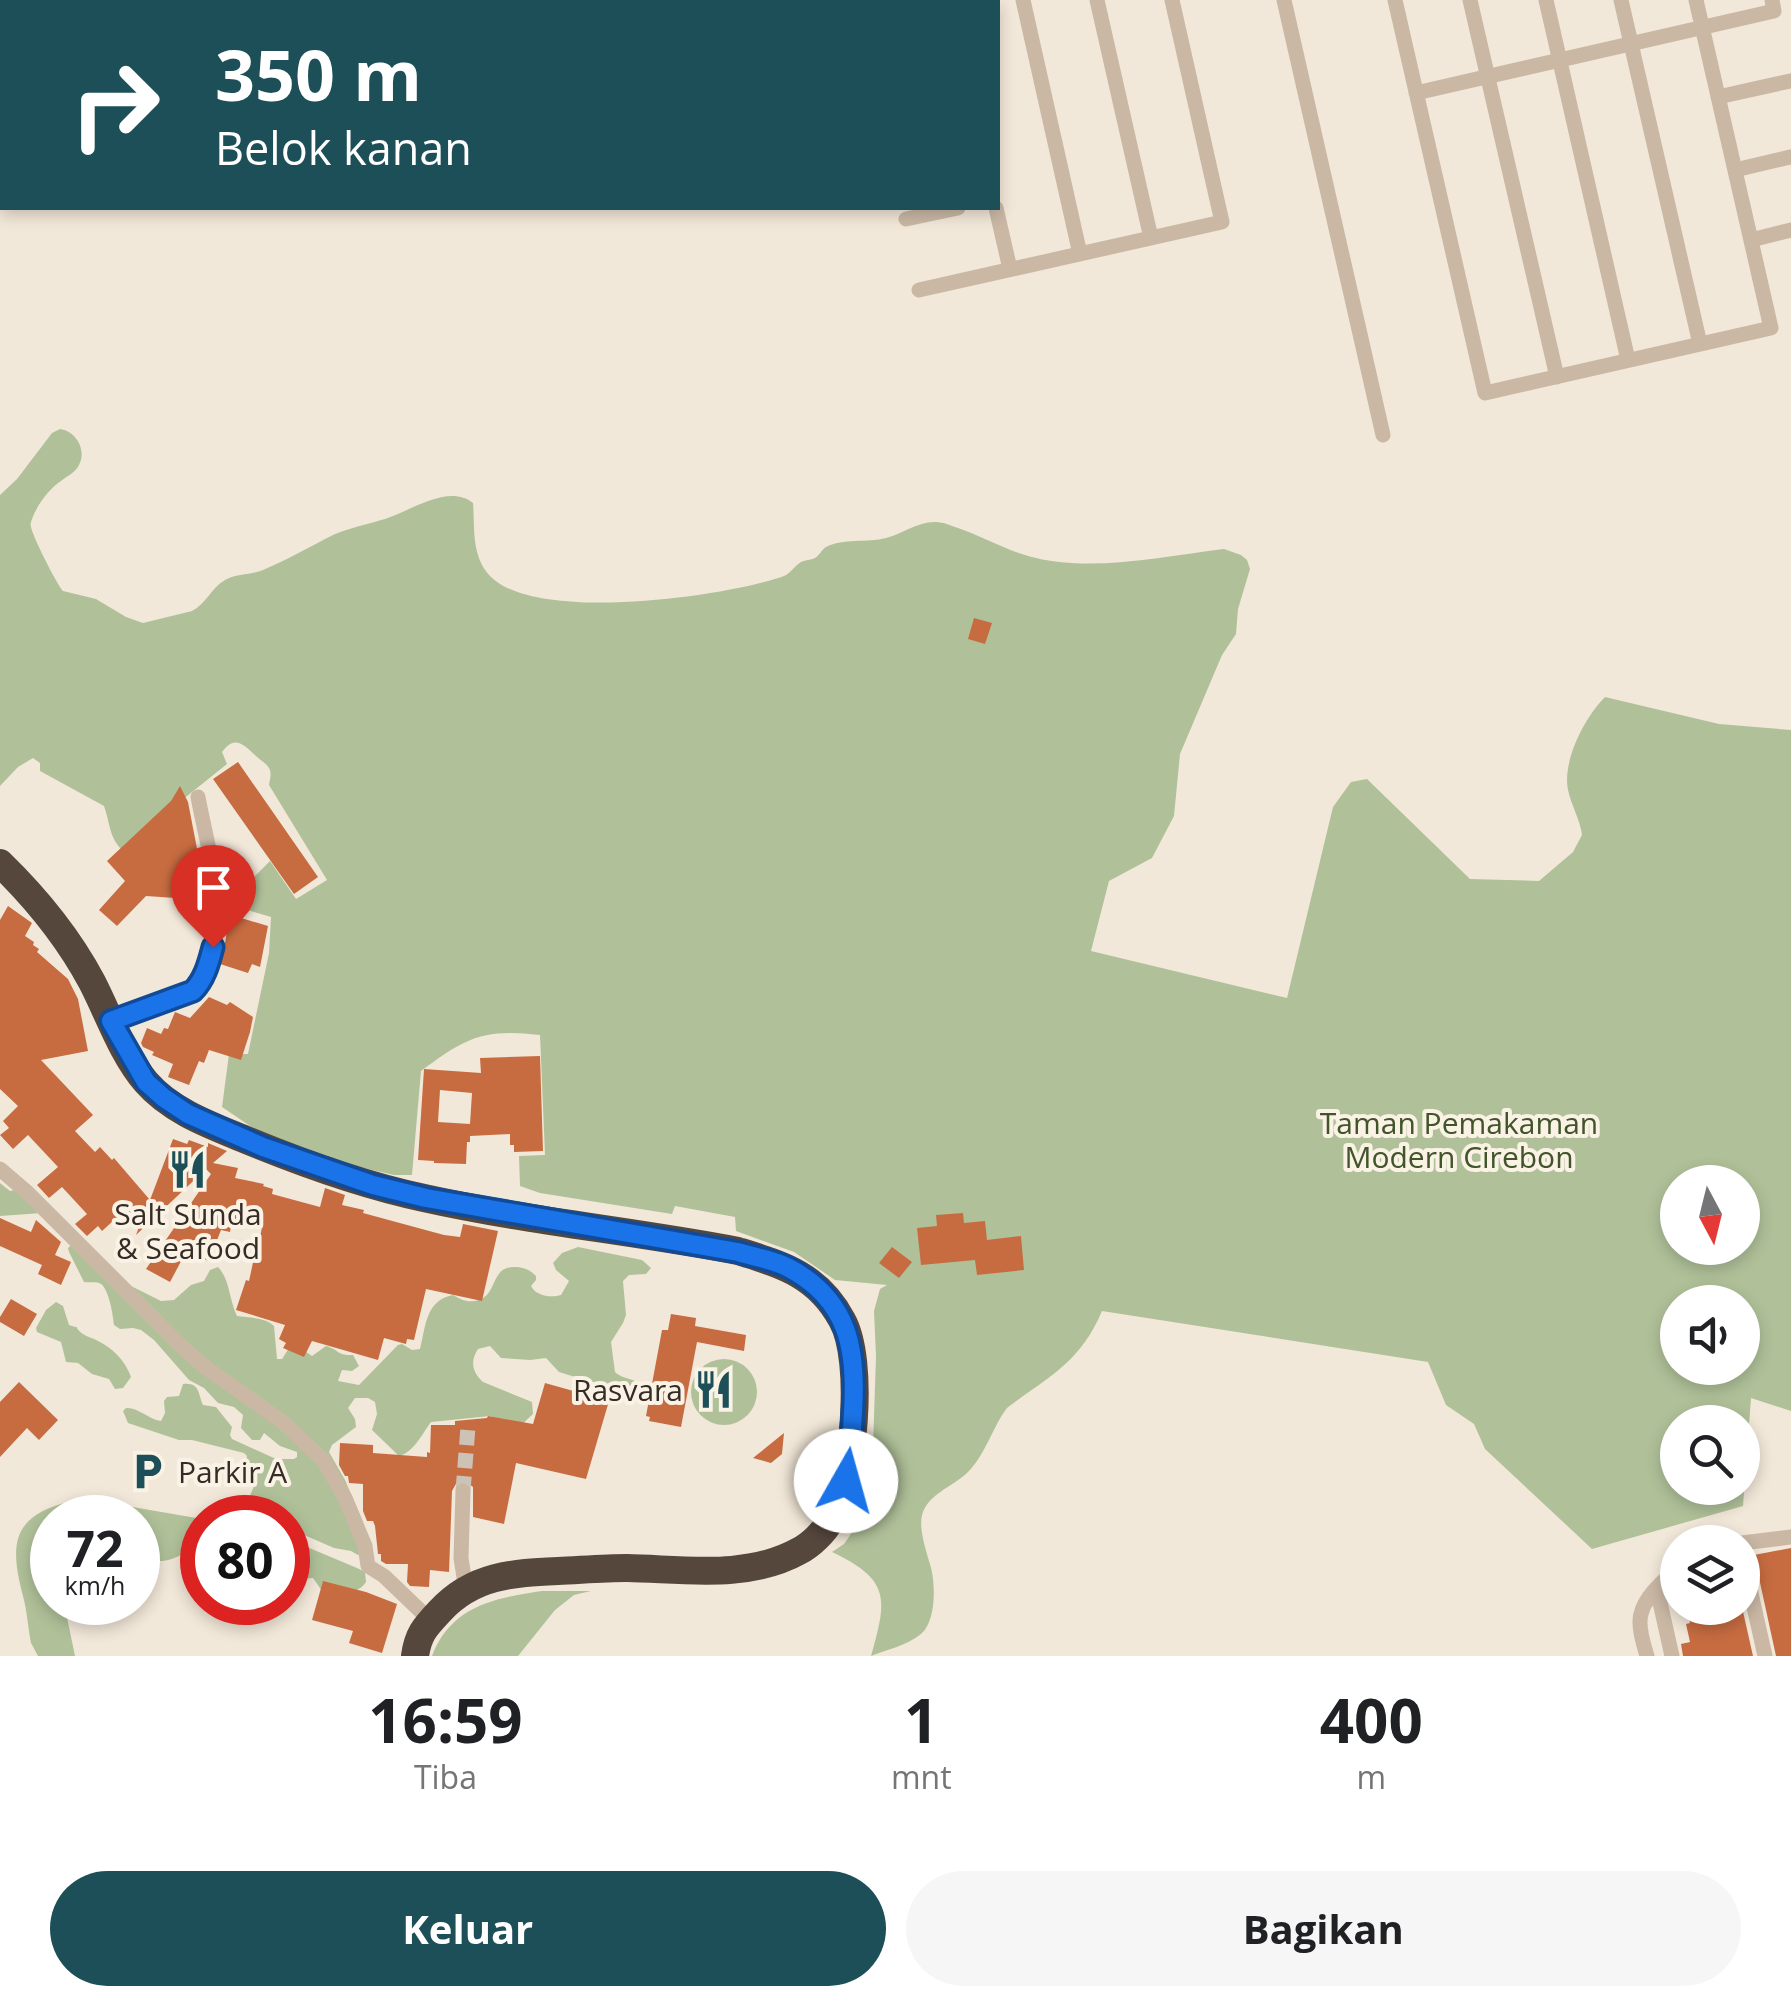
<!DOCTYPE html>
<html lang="id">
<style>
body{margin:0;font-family:"Open Sans",sans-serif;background:#f6f6f6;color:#202124;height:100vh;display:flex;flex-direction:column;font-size:38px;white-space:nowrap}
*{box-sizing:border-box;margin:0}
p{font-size:32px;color:#757577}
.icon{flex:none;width:55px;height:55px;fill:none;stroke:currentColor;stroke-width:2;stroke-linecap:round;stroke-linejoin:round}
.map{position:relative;height:1656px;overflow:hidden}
.drawer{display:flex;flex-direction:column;background:#fff;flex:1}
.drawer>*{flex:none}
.guide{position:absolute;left:0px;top:0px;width:1000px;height:210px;box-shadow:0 5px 15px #0003;background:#1c4f57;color:#fff;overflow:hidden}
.needle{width:65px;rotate:173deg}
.tools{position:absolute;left:1660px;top:1165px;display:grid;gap:20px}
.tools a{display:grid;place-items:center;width:100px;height:100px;border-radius:50%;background:#fff;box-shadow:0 5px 15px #0003;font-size:50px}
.speed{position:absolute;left:30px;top:1495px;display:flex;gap:20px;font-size:50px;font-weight:700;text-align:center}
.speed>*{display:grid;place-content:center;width:130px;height:130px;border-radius:50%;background:#fff;box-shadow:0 5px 15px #0003;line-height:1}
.speed small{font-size:25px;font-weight:400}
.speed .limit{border:15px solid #d22;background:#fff;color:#111}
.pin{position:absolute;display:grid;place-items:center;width:85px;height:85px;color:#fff;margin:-102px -42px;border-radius:50% 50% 50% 0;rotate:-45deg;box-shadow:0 0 10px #0007}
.pin .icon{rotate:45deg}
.me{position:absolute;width:110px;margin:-55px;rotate:7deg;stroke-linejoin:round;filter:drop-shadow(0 0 8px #0008)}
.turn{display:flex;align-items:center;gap:35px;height:210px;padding:0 50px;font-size:45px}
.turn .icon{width:130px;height:130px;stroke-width:2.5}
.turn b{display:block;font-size:70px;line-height:85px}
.eta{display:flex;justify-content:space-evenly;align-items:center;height:170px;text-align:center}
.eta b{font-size:60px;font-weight:700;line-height:70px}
.action{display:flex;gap:20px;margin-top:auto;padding:20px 50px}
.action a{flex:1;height:115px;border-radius:60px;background:#1c4f57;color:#fff;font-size:40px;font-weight:700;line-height:115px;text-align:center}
.action a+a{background:#f6f6f6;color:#202124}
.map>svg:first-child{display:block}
.green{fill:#b0c199;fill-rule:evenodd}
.building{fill:#c76c41;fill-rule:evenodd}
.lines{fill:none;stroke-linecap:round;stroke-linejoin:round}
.street-tunnel{stroke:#ccc2b5;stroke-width:15;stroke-dasharray:15 8;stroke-linecap:butt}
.street{stroke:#cab8a5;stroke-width:15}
.highway{stroke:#56473d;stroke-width:28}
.route-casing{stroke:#114b97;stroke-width:25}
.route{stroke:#1a73e8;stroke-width:18}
.labels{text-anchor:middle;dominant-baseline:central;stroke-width:8;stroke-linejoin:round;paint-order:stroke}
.park-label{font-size:30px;fill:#41542a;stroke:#f9f2e5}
.poi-label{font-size:30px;fill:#352c26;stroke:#f9f2e5}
</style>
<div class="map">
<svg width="1791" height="1656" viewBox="0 0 1791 1656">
<rect width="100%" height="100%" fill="#f2e8d9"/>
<!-- green -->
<path class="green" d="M 60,429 C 76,431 87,450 79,465 C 75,473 67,476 61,481 C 49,489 37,505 32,519 C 31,522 30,524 31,527 C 32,535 57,585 63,591 L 96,599 L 126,617 L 143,623 L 192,611 C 206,604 211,588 225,580 C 237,573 251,575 263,570 C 287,560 309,547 333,535 C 349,528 368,524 385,519 C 410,511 449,483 473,503 C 475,528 471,554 489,575 C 533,624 726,597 784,576 C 791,573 794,566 801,562 C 805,560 811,560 815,558 C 820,555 822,549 826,547 C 843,538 867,543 886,538 C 902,534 919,521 936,522 C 943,522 952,526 958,528 C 984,537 1009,552 1036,558 C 1094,572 1165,556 1224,549 L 1241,555 L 1247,560 L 1250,569 L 1238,609 L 1236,634 L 1222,655 L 1180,754 L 1174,816 L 1152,858 L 1109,881 L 1091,951 L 1287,998 L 1333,807 L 1351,782 L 1367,779 L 1470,879 L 1539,881 L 1573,852 L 1582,835 C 1580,819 1571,805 1568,790 C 1562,761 1585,717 1605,697 L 1719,724 L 1791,730 L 1791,1411 L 1751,1398 L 1743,1506 L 1592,1549 L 1485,1449 L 1474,1424 L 1446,1405 L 1428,1362 L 1102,1311 C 1080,1363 1049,1376 1007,1408 C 993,1426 985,1456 967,1473 C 952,1487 928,1494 922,1515 C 919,1529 925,1547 929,1561 C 936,1580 937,1620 921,1634 C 908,1645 886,1650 871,1656 C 887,1599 891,1580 832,1552 L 844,1544 L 864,1515 L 873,1447 L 876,1356 L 874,1311 L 880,1289 L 887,1285 L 835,1280 L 794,1252 L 736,1231 L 735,1217 L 675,1206 L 672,1214 L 540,1193 L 520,1186 L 519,1156 L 545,1155 L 540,1035 C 483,1028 465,1038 421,1071 L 412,1175 L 394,1175 L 368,1169 L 288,1145 L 259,1132 L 222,1107 L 229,1054 L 248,1054 L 269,953 L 271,917 L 241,908 L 241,904 L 253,878 L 270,861 L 296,899 L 327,880 L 269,785 C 270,778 272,774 269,768 C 266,763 260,760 256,756 C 244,745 235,734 222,752 L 227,764 L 121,849 C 109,836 110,823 104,806 L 40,771 L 40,763 L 33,758 L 18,767 L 0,786 L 0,495 L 17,479 L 52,433 ZM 1678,1182 L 1742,1182 L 1742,1248 L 1678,1248 ZM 1678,1302 L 1742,1302 L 1742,1368 L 1678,1368 ZM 1678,1422 L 1742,1422 L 1742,1488 L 1678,1488 Z
M 0,1183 L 10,1191 L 22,1188 L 42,1213 L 0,1216 Z
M 71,1245 L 115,1278 L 161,1301 L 174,1300 L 191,1285 L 204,1281 L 210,1270 L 218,1267 C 230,1279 229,1300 237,1316 C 249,1318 265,1317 274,1326 L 277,1359 L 282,1359 L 289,1348 L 305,1351 L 312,1356 L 326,1346 C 338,1349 337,1356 353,1355 L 359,1366 L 352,1371 L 342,1370 L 338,1381 L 359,1385 L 398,1345 L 402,1344 L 412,1350 L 420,1349 C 426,1325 426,1300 453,1295 C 462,1300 465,1302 475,1301 C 499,1297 489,1267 514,1267 C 524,1267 530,1270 536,1276 L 536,1280 L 531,1286 C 536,1296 551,1298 561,1295 L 569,1281 L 556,1270 L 553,1263 L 562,1253 L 578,1247 L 642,1260 L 651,1268 L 646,1274 L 629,1275 L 623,1281 L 626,1315 L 623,1323 L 611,1342 L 615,1372 C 625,1382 644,1376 644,1396 L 640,1397 L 559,1372 L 546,1358 L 530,1360 L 501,1358 L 490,1346 L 478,1349 C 470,1361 472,1372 483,1382 L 532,1402 L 533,1414 L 518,1428 L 490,1416 L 431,1422 C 422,1434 414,1452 399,1456 L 372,1430 L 377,1414 L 375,1402 L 368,1398 L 355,1398 L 348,1408 L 355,1419 L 356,1427 L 332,1445 L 329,1452 L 345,1480 L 362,1520 L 362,1553 L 358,1555 L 351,1551 L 334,1548 L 288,1528 L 288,1518 L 259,1517 L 247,1511 L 245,1507 L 255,1484 L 244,1469 L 247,1456 L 244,1453 L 192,1440 L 179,1440 L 128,1423 L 123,1411 L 126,1408 C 138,1407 148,1419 161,1421 L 165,1413 L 164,1401 L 167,1397 L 179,1396 L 183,1384 C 200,1382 198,1394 203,1405 L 216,1407 L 232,1427 L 230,1435 L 232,1439 L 276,1459 L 294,1459 L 297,1457 L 297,1452 L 280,1446 L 264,1433 L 260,1440 L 252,1440 L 241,1428 L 243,1415 L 234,1407 L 218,1403 L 204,1388 L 189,1380 L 154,1340 L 141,1330 L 133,1328 L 120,1329 L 114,1325 C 113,1315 109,1290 101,1284 C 96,1281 90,1283 84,1282 L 69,1252 L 68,1248 Z
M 56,1302 L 63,1306 L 69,1325 C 85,1330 70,1324 83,1334 C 87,1337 93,1338 98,1341 C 113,1348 126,1362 131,1377 L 123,1388 L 115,1389 L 109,1379 L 92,1374 L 78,1363 L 66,1362 L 61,1342 L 37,1332 L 36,1328 L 46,1310 Z
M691 1392a33 33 0 1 1 66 0a33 33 0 1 1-66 0Z
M 72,1501 L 98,1501 L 202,1519 L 202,1548 C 187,1549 177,1560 162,1561 C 154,1562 146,1558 138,1556 L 138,1518 L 52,1518 L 52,1602 L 64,1603 L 75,1656 L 38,1656 L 31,1643 C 28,1627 27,1611 23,1596 C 9,1543 12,1515 72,1501 Z
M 288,1539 L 357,1568 L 365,1572 L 366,1582 C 356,1597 339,1592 322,1591 L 313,1578 L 288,1580 Z
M 542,1591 L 591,1591 L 574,1595 L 555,1610 L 518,1656 L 432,1656 C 451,1606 495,1598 542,1591 Z"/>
<!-- building -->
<path class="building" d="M 974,618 L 992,623 L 985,644 L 968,639 Z
M 238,762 L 318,877 L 294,894 L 213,779 Z
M 180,786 L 188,802 L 199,859 L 202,871 L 198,872 L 203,881 L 205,900 L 146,896 L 117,926 L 99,910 L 125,881 L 107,861 L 171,801 Z
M 8,906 L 32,923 L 25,936 L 34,942 L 33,945 L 39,949 L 37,952 L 68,979 L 78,999 L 88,1051 L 41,1060 L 93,1115 L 75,1131 L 95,1152 L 100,1147 L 112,1160 L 114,1158 L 150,1200 L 173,1139 L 187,1144 L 189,1140 L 208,1147 L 208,1143 L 227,1151 L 213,1163 L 238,1168 L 235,1178 L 264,1184 L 263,1186 L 273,1189 L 272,1194 L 320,1207 L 325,1188 L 345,1195 L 342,1205 L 364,1210 L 363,1213 L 444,1235 L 460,1237 L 463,1224 L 498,1231 L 482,1301 L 426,1289 L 414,1340 L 407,1339 L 406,1344 L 384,1338 L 378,1360 L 312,1341 L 304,1357 L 283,1348 L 286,1343 L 279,1339 L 285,1325 L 236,1310 L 246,1280 L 249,1281 L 254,1258 L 256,1259 L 262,1227 L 232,1219 L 230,1232 L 221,1230 L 209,1261 L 186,1252 L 170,1282 L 146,1269 L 211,1174 L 206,1169 L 136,1235 L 139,1227 L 124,1211 L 102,1231 L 98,1226 L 87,1236 L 75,1224 L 87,1214 L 62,1187 L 49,1198 L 37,1185 L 58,1167 L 28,1135 L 13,1149 L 0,1135 L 9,1128 L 3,1121 L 18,1106 L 0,1089 L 0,920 Z
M 228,914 L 268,926 L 260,967 L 252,964 L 248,973 L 220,964 L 226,938 Z
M 209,997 L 227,1005 L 230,1002 L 253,1017 L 250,1032 L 241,1060 L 209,1050 L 204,1063 L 199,1061 L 189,1085 L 168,1077 L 173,1064 L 152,1055 L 154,1052 L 143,1047 L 141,1043 L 147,1028 L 161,1034 L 164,1028 L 168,1029 L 175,1012 L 190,1018 Z
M 540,1056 L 543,1151 L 514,1152 L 514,1145 L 510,1145 L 510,1134 L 470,1136 L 470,1142 L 467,1142 L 466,1164 L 434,1163 L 434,1161 L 418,1160 L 424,1069 L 481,1073 L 480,1058 ZM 440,1090 L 472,1093 L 470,1124 L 438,1122 Z
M 963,1213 L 964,1223 L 985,1221 L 987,1240 L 1021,1236 L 1024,1270 L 977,1275 L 975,1260 L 921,1265 L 917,1228 L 937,1226 L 936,1215 Z
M 0,1218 L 31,1232 L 36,1220 L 61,1242 L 55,1255 L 71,1262 L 61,1285 L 38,1274 L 42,1265 L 0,1246 Z
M 892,1247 L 912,1262 L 899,1278 L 879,1263 Z
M 11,1299 L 37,1314 L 24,1336 L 0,1322 L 0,1317 Z
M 671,1314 L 696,1318 L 695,1326 L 746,1335 L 744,1351 L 697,1342 L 681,1427 L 649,1421 L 650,1417 L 646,1416 L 662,1330 L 668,1330 Z
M 19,1382 L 58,1420 L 39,1440 L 27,1428 L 0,1457 L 0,1402 Z
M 545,1383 L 609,1401 L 586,1479 L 516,1463 L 504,1524 L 473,1517 L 473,1487 L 464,1480 L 457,1482 L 452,1491 L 449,1572 L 430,1570 L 429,1587 L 410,1586 L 407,1582 L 408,1564 L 386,1564 L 381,1561 L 381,1554 L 378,1554 L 375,1526 L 373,1521 L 367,1521 L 363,1511 L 363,1484 L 349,1483 L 348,1476 L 345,1476 L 339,1465 L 340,1443 L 373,1445 L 373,1453 L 427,1457 L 427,1452 L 430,1453 L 431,1425 L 455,1425 L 455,1421 L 487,1418 L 488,1416 L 533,1424 Z
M 784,1433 L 782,1454 L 771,1463 L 753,1458 Z
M 1791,1548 L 1791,1656 L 1776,1656 L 1754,1555 Z
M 323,1581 L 366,1592 L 397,1604 L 382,1653 L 349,1643 L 353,1631 L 312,1620 Z
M 1687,1608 L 1742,1607 L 1753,1656 L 1683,1656 L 1681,1644 L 1690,1642 L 1686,1624 L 1690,1623 Z"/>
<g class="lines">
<!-- street-tunnel -->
<path class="street-tunnel" d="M 463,1491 L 468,1427"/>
<!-- street -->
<path class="street" d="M 724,0 L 724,2
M 799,0 L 800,2
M 949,0 L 950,2
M 1023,0 L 1080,254
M 1097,0 L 1151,238
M 1284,0 L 1383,435
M 1395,0 L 1485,393 L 1771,328 L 1696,0
M 1470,0 L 1557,377
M 1546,0 L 1628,360
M 1621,0 L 1700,344
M 695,2 L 696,0
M 871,2 L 883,0
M 1416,93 L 1774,11 L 1772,0
M 1718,97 L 1790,81
M 1735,170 L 1790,157
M 996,208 L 1010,269
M 906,219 L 958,208
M 1751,240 L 1791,230
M 919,290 L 1222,222 L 1172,0
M 111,1021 L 193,991 C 203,982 207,968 211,956 C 226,901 208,851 198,797
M 0,1169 L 28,1193 L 182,1347 L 205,1367 L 284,1423 L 323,1460 L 345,1498 L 365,1546 L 368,1566 L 384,1576 L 431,1621
M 463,1491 L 461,1558 L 466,1590
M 1742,1543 L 1791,1537
M 1742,1553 L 1765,1656
M 1657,1589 L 1672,1656
M 1647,1656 C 1644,1646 1640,1634 1640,1623 C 1639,1602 1662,1581 1678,1569"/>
<!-- highway -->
<path class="highway" d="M 0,863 C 36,898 68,937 92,982 C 109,1015 122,1054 146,1082 C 171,1111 210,1125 244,1139 C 302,1163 363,1185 424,1198 C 527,1221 634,1231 738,1251 C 783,1265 818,1275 842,1320 C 865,1361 854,1480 831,1520 C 824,1532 811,1545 799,1551 C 747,1580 683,1569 627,1568 C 604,1568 581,1570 558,1571 C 513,1573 473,1575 440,1611 C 425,1627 418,1634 415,1656"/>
</g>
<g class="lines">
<defs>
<path id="route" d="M 213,947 C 209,962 205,979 193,991 L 111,1021 L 146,1082 L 164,1098 L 188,1114 L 263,1147 L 373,1185 L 426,1198 L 738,1252 C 754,1257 774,1260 789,1268 C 849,1300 857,1350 853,1412 C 852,1435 850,1459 846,1481"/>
</defs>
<!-- route casing -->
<use href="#route" class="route-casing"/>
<!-- route -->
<use href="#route" class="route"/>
</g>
<!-- icons -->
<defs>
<symbol id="restaurant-bare" viewBox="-9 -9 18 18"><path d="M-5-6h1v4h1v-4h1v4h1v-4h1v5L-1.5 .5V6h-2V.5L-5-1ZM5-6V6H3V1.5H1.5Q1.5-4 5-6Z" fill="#1c4f57" stroke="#f9f2e5" stroke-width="2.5" paint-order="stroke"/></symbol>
<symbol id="parking-bare" viewBox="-9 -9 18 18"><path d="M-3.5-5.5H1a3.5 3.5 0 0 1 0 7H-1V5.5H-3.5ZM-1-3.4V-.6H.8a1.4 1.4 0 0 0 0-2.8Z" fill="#1c4f57" stroke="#f9f2e5" stroke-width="2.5" paint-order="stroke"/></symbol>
</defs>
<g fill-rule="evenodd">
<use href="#restaurant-bare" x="160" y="1142" width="55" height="55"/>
<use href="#restaurant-bare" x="686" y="1362" width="55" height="55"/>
<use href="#parking-bare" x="120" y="1444" width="55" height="55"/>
</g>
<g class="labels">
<!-- park labels -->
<g class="park-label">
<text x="1459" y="1122">Taman Pemakaman<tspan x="1459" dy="34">Modern Cirebon</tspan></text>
</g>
<!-- poi labels -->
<g class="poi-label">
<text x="188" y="1213">Salt Sunda<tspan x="188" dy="34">&amp; Seafood</tspan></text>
<text x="683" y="1389" text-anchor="end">Rasvara</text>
<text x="178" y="1471" text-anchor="start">Parkir A</text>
</g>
</g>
</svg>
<div class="tools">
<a><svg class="needle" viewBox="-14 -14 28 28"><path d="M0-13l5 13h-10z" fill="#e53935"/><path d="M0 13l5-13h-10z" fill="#757577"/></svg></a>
<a><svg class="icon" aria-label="sound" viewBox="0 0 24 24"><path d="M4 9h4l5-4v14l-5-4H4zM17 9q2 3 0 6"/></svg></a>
<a><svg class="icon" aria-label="search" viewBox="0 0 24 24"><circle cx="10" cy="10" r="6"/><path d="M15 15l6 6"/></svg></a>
<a><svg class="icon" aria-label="layers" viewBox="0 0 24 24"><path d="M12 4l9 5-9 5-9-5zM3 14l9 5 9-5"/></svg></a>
</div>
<div class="speed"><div>72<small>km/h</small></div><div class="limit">80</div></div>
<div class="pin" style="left:213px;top:947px;background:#d93025"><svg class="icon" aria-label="arrive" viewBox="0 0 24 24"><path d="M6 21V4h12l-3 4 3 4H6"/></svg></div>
<svg class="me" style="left:846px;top:1481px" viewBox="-20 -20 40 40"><circle r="19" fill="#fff"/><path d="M0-13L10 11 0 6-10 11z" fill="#1a73e8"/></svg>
<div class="guide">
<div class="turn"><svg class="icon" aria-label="right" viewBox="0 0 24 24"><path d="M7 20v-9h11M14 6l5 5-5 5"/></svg><div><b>350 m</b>Belok kanan</div></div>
</div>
</div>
<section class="drawer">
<div class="eta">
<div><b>16:59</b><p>Tiba</p></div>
<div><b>1</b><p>mnt</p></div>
<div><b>400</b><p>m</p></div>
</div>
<div class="action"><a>Keluar</a><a>Bagikan</a></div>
</section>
